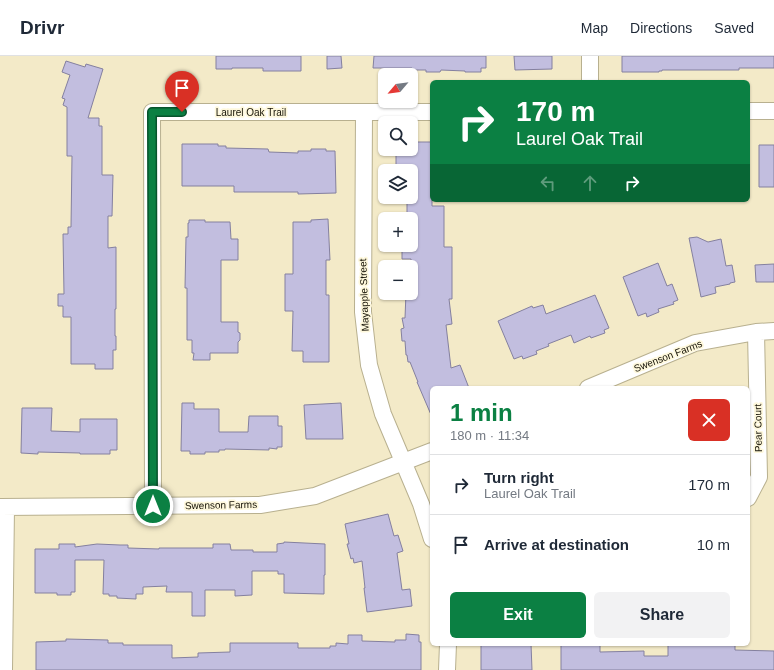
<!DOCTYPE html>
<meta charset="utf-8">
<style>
body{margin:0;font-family:Helvetica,sans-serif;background:#f2f2f3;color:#1f2937;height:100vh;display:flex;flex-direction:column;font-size:15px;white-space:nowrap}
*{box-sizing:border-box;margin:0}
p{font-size:13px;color:#747a83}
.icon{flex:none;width:22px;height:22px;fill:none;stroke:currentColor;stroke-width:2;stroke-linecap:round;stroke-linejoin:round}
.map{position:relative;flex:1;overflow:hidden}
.panel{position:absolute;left:430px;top:330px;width:320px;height:260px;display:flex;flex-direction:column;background:#fff;border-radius:6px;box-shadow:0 1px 3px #0004}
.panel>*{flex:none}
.hud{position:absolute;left:430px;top:24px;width:320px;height:122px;border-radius:6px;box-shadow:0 1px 3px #0004;background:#0b8043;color:#fff;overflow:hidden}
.needle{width:26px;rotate:241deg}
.tools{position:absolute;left:378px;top:12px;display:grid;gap:8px}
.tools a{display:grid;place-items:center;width:40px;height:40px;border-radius:6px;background:#fff;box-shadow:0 1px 3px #0004;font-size:20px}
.pin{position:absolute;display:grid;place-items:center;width:34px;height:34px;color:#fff;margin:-41px -17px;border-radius:50% 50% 50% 0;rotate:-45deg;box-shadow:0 0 4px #0007}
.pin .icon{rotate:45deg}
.me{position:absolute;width:44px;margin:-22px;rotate:0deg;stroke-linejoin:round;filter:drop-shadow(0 0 3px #0008)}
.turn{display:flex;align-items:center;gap:14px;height:84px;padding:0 20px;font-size:18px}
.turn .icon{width:52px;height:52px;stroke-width:2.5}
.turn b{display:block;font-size:28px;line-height:34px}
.lanes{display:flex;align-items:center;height:38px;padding:0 20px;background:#0003;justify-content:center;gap:20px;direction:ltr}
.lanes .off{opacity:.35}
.round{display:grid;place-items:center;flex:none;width:42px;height:42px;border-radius:6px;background:#f2f2f3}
.overview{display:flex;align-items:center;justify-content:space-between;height:68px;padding:0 20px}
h1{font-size:24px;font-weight:600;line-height:30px;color:#0b8043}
.button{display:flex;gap:8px;margin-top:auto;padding:8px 20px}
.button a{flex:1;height:46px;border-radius:6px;background:#0b8043;color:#fff;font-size:16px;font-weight:600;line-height:46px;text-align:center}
.button a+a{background:#f2f2f3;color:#1f2937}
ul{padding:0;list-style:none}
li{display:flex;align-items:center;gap:12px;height:60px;padding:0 20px;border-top:1px solid #e0e1e3}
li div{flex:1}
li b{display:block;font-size:15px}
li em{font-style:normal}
header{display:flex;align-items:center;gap:24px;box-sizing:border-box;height:56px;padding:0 20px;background:#fff;border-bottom:1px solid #e0e1e3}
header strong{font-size:19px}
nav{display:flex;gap:22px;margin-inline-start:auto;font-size:14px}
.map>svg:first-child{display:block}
.building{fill:#c2bedf;stroke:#84809f}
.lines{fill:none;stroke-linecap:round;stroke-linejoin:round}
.minor-casing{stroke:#b8b08f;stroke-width:18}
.minor{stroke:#fff;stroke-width:16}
.route-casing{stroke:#07532c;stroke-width:10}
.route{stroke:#0b8043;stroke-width:7}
.labels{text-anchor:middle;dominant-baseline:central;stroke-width:3.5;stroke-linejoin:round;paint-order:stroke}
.street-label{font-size:10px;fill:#151206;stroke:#fef8dc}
</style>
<header>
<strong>Drivr</strong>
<nav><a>Map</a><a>Directions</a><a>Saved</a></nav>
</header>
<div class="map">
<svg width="774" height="614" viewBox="0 0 774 614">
<rect width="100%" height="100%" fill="#f3eac8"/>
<!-- building -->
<path class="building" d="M 216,0 L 301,0 L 301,15 L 263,15 L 263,12 L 232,12 L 232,13 L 216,13 Z
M 327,0 L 341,0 L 342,12 L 327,13 Z
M 374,0 L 486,0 L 486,12 L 481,12 L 481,16 L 465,16 L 465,15 L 441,14 L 440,16 L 426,16 L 426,14 L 412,14 L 412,12 L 373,12 Z
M 514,0 L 552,0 L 552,13 L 515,14 Z
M 622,0 L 774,0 L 774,12 L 739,12 L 739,14 L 662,14 L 662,15 L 659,15 L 659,16 L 622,16 Z
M 66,5 L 85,11 L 86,8 L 103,13 L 88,62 L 99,62 L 99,70 L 102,70 L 102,119 L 113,119 L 112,160 L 108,160 L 108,192 L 116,191 L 116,253 L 115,253 L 115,280 L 116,280 L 116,294 L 113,294 L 113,313 L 95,313 L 95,308 L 71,308 L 71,261 L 63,261 L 63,250 L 58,250 L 58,238 L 64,238 L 63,178 L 68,178 L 68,171 L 71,171 L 72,100 L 67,100 L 67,51 L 63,49 L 65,43 L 62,42 L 70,19 L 62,16 Z
M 417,86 L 432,86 L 432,150 L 444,150 L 444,191 L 452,191 L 452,243 L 449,243 L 452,268 L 446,269 L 451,312 L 460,309 L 469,332 L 432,332 L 432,361 L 417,326 L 418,326 L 410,306 L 408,306 L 407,299 L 406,299 L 405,285 L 402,285 L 401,273 L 404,272 L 402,262 L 405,262 L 406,237 L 411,237 L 411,203 L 402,203 L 402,191 L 405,191 L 405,189 L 411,189 L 411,163 L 407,163 L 407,141 L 411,141 L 411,115 L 396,115 L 396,93 L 411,93 L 411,88 L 417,88 Z
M 182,88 L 218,88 L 218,90 L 226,90 L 226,92 L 268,93 L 269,96 L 298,97 L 298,95 L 311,95 L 311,93 L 326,93 L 326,95 L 335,95 L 336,137 L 298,138 L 298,136 L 234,136 L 234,130 L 182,130 Z
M 759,89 L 774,89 L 774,131 L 759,131 Z
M 328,163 L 330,204 L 326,204 L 326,239 L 329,239 L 329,306 L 303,306 L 303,295 L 292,295 L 293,255 L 285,255 L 285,218 L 293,218 L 293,166 L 311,166 L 311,164 Z
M 189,164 L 205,164 L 205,166 L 230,166 L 231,183 L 238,183 L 238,204 L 221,204 L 221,266 L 238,266 L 238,276 L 240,277 L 240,284 L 238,286 L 238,297 L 210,297 L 210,304 L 193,304 L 194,297 L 192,297 L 192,284 L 187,284 L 187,232 L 185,232 L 186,181 L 188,181 L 188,167 L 189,167 Z
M 697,181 L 708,186 L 721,183 L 726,210 L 732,209 L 735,226 L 730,227 L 730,228 L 715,231 L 716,237 L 701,241 L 689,182 Z
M 658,207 L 667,230 L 672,228 L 678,244 L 673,246 L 674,248 L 658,253 L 659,256 L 647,261 L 646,257 L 638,260 L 623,221 Z
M 774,208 L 774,226 L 756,226 L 755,209 Z
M 595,239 L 609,272 L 604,274 L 605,277 L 591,282 L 590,280 L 574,287 L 571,279 L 548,288 L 549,290 L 536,295 L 537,298 L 523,303 L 522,300 L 514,303 L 498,265 L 532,250 L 533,252 L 543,249 L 546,258 Z
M 182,347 L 194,347 L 194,353 L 219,353 L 219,376 L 248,376 L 249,360 L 278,360 L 278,370 L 282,370 L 282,391 L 277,391 L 277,393 L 269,392 L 269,394 L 225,393 L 225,394 L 219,394 L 219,396 L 205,396 L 205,398 L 190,398 L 190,395 L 181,395 Z
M 341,347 L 343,383 L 306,383 L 304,349 Z
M 22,352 L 52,352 L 51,375 L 80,376 L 80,363 L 117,363 L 117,394 L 110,394 L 110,398 L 80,398 L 80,397 L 38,396 L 38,398 L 21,397 Z
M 388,458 L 394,480 L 398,479 L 403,495 L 397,497 L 402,534 L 410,533 L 412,550 L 367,556 L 364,532 L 365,532 L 362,505 L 354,507 L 353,502 L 351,503 L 347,488 L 349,488 L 345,468 Z
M 284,486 L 325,488 L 325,519 L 324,519 L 324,538 L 284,537 L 284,518 L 278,518 L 278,515 L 252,515 L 252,539 L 235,540 L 235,534 L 205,534 L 205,560 L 192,560 L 192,536 L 166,536 L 167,530 L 143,531 L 143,538 L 136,538 L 136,543 L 117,542 L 117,540 L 109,540 L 109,538 L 103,538 L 104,504 L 75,504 L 75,536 L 71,536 L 71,539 L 57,539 L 57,537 L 35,537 L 35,493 L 59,493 L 59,488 L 75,488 L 75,491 L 97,488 L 120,489 L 128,489 L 128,492 L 159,493 L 159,492 L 213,492 L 213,488 L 230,488 L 231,494 L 253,494 L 253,496 L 277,496 L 277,488 L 284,487 Z
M 406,578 L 419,579 L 419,586 L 421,586 L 421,614 L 36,614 L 36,586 L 66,585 L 66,583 L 108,584 L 108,587 L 123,587 L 123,589 L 172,589 L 172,602 L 198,601 L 198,597 L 230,596 L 230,587 L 298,587 L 298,592 L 330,592 L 330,590 L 336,590 L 336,587 L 348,588 L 348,579 L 362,579 L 362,585 L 395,586 L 395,584 L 406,584 Z
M 481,588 L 531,588 L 532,614 L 481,614 Z
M 561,588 L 600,588 L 600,596 L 644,595 L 644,600 L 668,600 L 668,589 L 674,589 L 674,588 L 735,588 L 735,594 L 774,595 L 774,614 L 561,614 Z"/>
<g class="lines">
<defs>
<path id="minor" d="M 590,0 L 590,26
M 748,55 L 774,55
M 364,57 L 363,256 L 369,309 L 383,358 L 421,448 L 432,483
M 588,332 L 695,287 L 756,276 L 774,275
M 748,442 L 759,421 L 756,276
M 153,450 L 152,56 L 432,56
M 0,451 L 260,449 L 315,440 L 432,395
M 4,614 L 6,451
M 447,614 L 448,588"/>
</defs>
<!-- minor casing -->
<use href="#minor" class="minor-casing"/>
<!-- minor -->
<use href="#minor" class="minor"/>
</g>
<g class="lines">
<defs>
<path id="route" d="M 153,450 L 152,56 L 182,56"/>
</defs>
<!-- route casing -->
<use href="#route" class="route-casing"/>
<!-- route -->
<use href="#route" class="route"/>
</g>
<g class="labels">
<!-- street labels -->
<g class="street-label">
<text x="251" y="56">Laurel Oak Trail</text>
<text transform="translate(364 239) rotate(-92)">Mayapple Street</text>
<text transform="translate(668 300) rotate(-21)">Swenson Farms</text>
<text transform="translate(758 372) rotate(-91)">Pear Court</text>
<text transform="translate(221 449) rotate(-1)">Swenson Farms</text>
</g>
</g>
</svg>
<div class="tools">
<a><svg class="needle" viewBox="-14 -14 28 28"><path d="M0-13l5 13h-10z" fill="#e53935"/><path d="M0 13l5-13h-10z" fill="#747a83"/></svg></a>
<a><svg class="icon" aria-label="search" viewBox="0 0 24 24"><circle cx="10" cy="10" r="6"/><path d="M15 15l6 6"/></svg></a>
<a><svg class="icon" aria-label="layers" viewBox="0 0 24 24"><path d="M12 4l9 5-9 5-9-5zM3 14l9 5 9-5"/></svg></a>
<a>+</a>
<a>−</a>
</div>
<div class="pin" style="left:182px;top:56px;background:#d93025"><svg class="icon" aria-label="arrive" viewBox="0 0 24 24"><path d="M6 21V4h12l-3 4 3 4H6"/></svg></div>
<svg class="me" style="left:153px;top:450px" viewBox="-20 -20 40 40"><circle r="17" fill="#0b8043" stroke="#fff" stroke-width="3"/><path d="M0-11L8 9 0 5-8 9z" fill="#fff"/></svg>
<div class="hud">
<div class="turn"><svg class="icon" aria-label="right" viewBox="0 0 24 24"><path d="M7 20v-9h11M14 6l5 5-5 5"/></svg><div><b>170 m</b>Laurel Oak Trail</div></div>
<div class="lanes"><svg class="icon off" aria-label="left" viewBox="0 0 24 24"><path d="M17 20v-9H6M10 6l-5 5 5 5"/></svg><svg class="icon off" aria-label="ahead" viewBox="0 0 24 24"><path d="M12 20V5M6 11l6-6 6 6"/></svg><svg class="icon" aria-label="right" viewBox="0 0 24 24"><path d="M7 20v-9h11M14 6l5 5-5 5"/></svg></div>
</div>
<section class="panel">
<div class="overview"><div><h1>1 min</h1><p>180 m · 11:34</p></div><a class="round" style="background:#d93025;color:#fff"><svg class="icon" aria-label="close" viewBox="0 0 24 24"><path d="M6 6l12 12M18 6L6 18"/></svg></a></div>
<ul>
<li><svg class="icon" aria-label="right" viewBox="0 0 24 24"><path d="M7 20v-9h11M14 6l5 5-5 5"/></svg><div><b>Turn right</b><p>Laurel Oak Trail</p></div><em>170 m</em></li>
<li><svg class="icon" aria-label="arrive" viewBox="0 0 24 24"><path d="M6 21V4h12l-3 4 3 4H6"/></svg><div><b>Arrive at destination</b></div><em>10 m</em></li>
</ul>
<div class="button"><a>Exit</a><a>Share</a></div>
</section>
</div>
